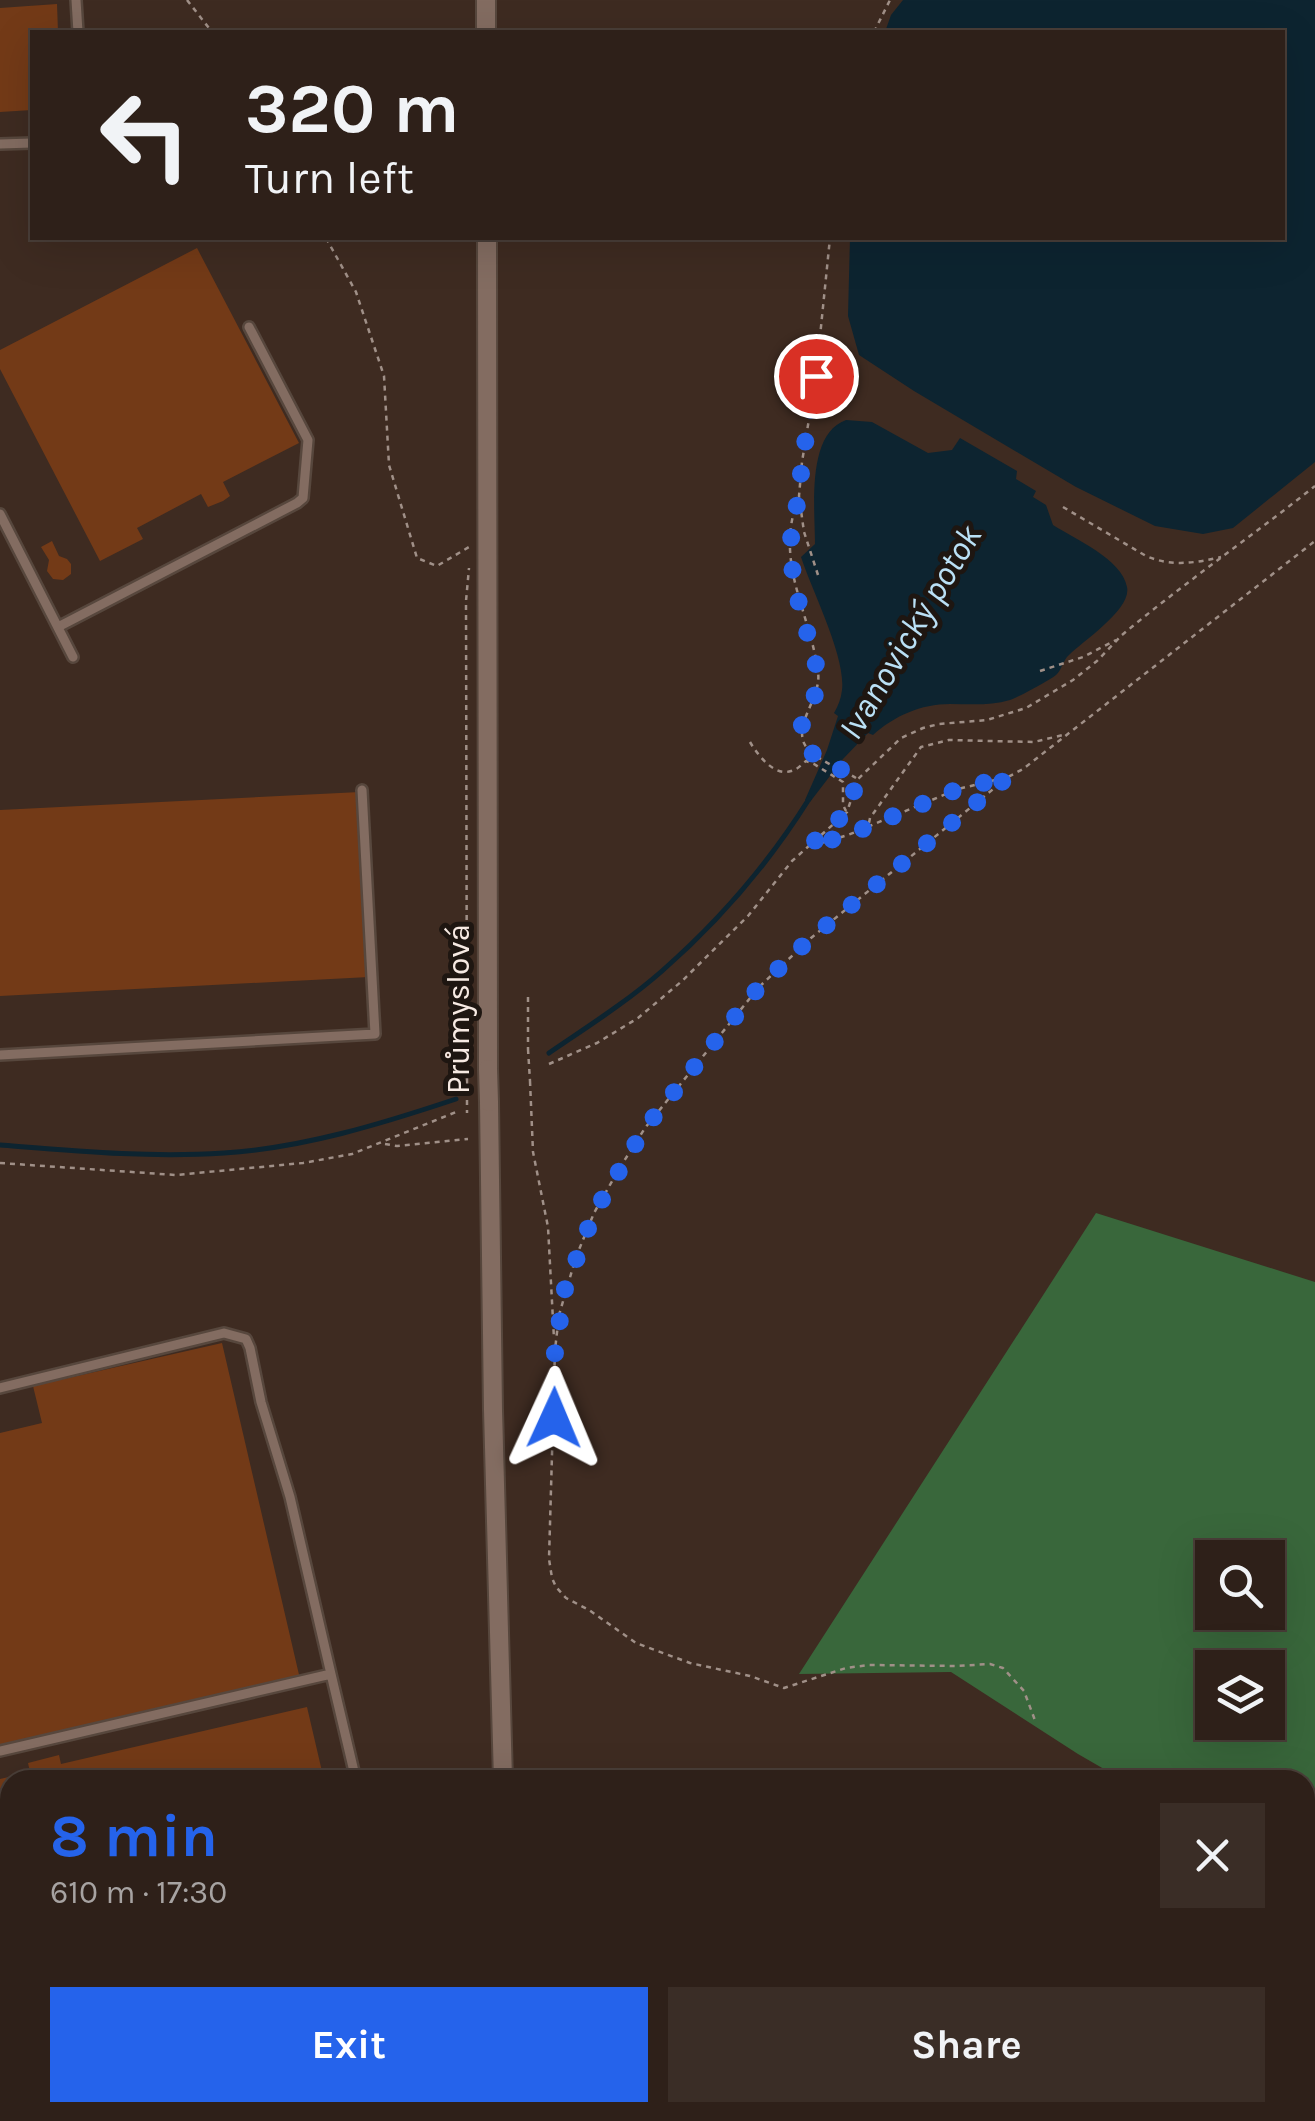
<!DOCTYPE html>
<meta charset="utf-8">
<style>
body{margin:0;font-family:Karla,sans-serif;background:#3a2d26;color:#f1f3f6;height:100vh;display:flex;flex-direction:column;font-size:38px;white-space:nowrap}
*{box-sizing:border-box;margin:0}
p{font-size:32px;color:#a7a3a2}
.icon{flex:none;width:55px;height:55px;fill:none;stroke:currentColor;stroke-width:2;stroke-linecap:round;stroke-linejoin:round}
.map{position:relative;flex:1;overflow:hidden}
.panel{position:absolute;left:0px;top:1770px;width:1315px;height:352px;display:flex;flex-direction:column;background:#2e2019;border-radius:30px 30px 0 0;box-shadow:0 10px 40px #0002,0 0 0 2px #493e38}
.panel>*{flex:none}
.guide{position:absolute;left:30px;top:30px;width:1255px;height:210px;border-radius:0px;box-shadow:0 10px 40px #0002,0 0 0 2px #493e38;background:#2e2019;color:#f1f3f6;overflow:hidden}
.buttons{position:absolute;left:1195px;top:1540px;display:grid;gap:20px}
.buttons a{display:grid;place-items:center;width:90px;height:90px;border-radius:0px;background:#2e2019;box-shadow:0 10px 40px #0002,0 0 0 2px #493e38;font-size:50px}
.pin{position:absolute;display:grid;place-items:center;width:85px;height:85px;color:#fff;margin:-42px;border:5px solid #fff;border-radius:50%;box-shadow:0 2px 10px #0007}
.me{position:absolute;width:110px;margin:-55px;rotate:1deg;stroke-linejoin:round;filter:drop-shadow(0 0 8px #0008)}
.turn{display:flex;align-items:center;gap:35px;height:210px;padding:0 50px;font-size:45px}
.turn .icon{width:130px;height:130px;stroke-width:2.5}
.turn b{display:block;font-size:70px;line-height:85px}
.round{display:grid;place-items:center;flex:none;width:105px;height:105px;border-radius:0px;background:#3a2d26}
.overview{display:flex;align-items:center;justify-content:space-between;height:170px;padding:0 50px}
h1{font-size:60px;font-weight:700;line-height:75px;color:#2563eb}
.cta{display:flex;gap:20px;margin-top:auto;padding:20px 50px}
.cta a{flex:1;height:115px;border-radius:0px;background:#2563eb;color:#fff;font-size:40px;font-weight:700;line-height:115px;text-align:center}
.cta a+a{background:#3a2d26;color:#f1f3f6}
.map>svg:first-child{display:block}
.green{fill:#39673b;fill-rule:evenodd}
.water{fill:#0d2430}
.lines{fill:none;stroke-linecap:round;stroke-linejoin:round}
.stream{stroke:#0d2430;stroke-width:5}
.building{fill:#733a17}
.lane-casing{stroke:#57473d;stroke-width:14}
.street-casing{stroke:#57473d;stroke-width:22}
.path{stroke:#a09088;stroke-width:2.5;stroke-dasharray:5 5;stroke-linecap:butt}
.lane{stroke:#836c61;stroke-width:9}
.street{stroke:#836c61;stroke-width:18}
.street-bridge-casing{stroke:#57473d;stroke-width:22;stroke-linecap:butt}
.path-bridge{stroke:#a09088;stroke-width:2.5;stroke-dasharray:5 5;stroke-linecap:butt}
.street-bridge{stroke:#836c61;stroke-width:18}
.route{stroke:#2563eb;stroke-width:18;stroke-dasharray:0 32.4}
.labels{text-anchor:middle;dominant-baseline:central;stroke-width:10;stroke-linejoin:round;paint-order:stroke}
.street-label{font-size:32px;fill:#f7eae3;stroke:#1e1611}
.water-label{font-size:35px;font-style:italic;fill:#bae0f5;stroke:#1e1611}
</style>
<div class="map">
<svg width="1315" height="2121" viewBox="0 0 1315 2121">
<rect width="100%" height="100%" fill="#3e2b21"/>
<!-- green -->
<path class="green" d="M 1096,1213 L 1315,1282 L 1315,1907 L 1305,1899 L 1305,1780 L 1123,1780 L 1078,1754 L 951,1672 L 799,1674 ZM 1212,1558 L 1268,1558 L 1268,1612 L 1212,1612 ZM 1212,1668 L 1268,1668 L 1268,1722 L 1212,1722 Z"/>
<!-- water -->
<path class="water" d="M 903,0 L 1315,0 L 1315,462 L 1233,528 L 1203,534 L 1155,526 L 1076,487 L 914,391 L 859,355 L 848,316 L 850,238 L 1282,238 L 1282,32 L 885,32 L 891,15 Z
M 846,420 L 872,422 L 928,453 L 952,450 L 960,438 L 1017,471 L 1016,479 L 1036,491 L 1033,497 L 1046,505 L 1053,525 C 1075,539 1122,559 1127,587 C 1132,609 1083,641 1069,655 C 1063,660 1062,669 1057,674 C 1054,678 1017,698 1010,700 C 990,706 970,704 950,704 C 921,704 894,716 873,735 L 868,733 L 843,759 L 810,802 L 805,800 L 827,750 L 838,716 L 834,713 C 838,706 841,699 842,690 C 846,657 812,591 801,557 L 815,544 C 815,509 806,434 846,420 Z"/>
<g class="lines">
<!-- stream -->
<path class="stream" d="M 549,1053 C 587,1027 628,1001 662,971 C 719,921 769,863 809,799
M 0,1145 C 75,1151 149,1158 224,1153 C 303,1148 381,1124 456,1099"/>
</g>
<!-- building -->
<path class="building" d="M 57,4 L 58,32 L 32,32 L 32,110 L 0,112 L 0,8 Z
M 197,248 L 299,443 L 223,482 L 230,496 L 223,501 L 208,507 L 201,494 L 137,528 L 143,539 L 100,561 L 0,369 L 0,350 Z
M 52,541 L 59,556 L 67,559 L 71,564 L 71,574 L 63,580 L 53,579 L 47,571 L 49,560 L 41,547 Z
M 360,792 L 369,977 L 0,996 L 0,810 Z
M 222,1343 L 300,1679 L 0,1749 L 0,1433 L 42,1423 L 33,1386 Z
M 307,1707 L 324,1780 L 10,1780 L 8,2084 L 0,2048 L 0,1779 L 30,1772 L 28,1763 L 59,1755 L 61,1764 Z
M 15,2112 L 401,2112 L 402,2116 L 380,2121 L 17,2121 Z"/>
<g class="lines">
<defs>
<path id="lane" d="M 76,0 L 78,32
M 0,144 L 32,143
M 0,514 L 73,657
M 58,627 L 297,503 L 303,498 L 308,440 L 249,327
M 0,1055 L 375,1034 L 362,790
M 0,1388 L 224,1333 L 246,1339 L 250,1348 L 261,1402 L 290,1497 L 331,1674
M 0,1751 L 331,1674 L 356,1780
M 430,2121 L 433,2112"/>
<path id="street" d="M 486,0 L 486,32
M 487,238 L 488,1069
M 489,1102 L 493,1410 L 503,1780
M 540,2112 L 542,2121"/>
</defs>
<!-- lane casing -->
<use href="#lane" class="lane-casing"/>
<!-- street casing -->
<use href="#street" class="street-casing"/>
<!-- path -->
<path class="path" d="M 187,0 L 212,32
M 874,32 L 890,0
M 326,238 L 356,292 L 384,376 L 389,465 L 417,558 L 437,566 L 469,547
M 798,499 C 774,563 810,611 818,672 C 822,697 793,724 805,745 C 812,758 843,770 856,778
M 1063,507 L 1146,556 C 1172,567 1195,563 1221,557
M 818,575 L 804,532 L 799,496 L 802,462 L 816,376 L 830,238
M 1122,635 C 1184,583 1251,537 1315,486
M 1040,671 L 1083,657 L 1116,640
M 750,742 C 757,754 774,777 791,771 C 797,770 801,765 806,761 L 814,764 L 843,782 L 843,805 L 846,811
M 1008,777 L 811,938 L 759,987 L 645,1128 L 619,1169 L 594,1213 L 576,1257 L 559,1315 L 555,1350 L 549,1559 L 552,1578 L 556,1587 L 566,1598 L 589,1610 L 636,1643 L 690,1663 L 750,1676 L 784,1688 L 846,1668 L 869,1665 L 956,1666 L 990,1664 L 1003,1668 L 1024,1691 L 1036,1723
M 869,823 L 870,818 L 921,747 L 949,740 L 1034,742 L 1063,735
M 811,846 L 848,835 L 958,789 L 1008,777 L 1023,769 L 1315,541
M 528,997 L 528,1049
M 549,1064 L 597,1043 L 638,1018 L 682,981 L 748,916 L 792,861 L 847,812 L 858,779 L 901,738 L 923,728 L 939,724 L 987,720 L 1026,708 L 1073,680 L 1097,661 L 1121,636
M 467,1080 L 466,601 L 469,568
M 530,1081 L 533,1152 L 548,1227 L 554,1339
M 385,1144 L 397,1146 L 468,1139
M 0,1163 L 176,1175 L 303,1163 L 352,1154 L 456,1112"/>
<!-- lane -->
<use href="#lane" class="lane"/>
<!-- street -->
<use href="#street" class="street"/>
<defs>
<path id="street-bridge" d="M 488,1069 L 489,1102"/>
</defs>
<!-- street-bridge casing -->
<use href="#street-bridge" class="street-bridge-casing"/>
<!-- path-bridge -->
<path class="path-bridge" d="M 528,1049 L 530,1081
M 467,1080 L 467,1113"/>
<!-- street-bridge -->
<use href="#street-bridge" class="street-bridge"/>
</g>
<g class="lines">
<!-- route -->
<path class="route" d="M 554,1418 L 555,1350 L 565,1289 L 594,1213 L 645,1128 L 759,987 L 811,938 L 1008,777 L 958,789 L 848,835 L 809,846 L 847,812 L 858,779 L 810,752 L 801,736 L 802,724 L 818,688 L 818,672 L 796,592 L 790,554 L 792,526 L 799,496 L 802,462 L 816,376"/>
</g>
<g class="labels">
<!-- street labels -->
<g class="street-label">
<text transform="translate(458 1009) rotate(-90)">Průmyslová</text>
</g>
<!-- water labels -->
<g class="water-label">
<text transform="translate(910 632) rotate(-59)">Ivanovický potok</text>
</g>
</g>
</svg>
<div class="buttons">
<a><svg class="icon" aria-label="search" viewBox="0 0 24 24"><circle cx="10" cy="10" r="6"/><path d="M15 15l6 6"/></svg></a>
<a><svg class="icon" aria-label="layers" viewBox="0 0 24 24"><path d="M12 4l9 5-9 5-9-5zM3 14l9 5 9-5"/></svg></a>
</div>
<div class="pin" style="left:816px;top:376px;background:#d93025"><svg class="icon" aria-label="arrive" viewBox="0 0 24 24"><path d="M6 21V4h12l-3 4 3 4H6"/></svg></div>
<svg class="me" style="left:554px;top:1418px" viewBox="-20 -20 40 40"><path d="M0-17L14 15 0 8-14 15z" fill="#2563eb" stroke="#fff" stroke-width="4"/></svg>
<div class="guide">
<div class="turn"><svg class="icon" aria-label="left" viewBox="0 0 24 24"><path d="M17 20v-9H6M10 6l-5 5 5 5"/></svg><div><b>320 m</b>Turn left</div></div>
</div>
<section class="panel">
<div class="overview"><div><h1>8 min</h1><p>610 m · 17:30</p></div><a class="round"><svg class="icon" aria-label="close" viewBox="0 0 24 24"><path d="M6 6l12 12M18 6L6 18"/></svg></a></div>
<div class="cta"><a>Exit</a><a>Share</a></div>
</section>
</div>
